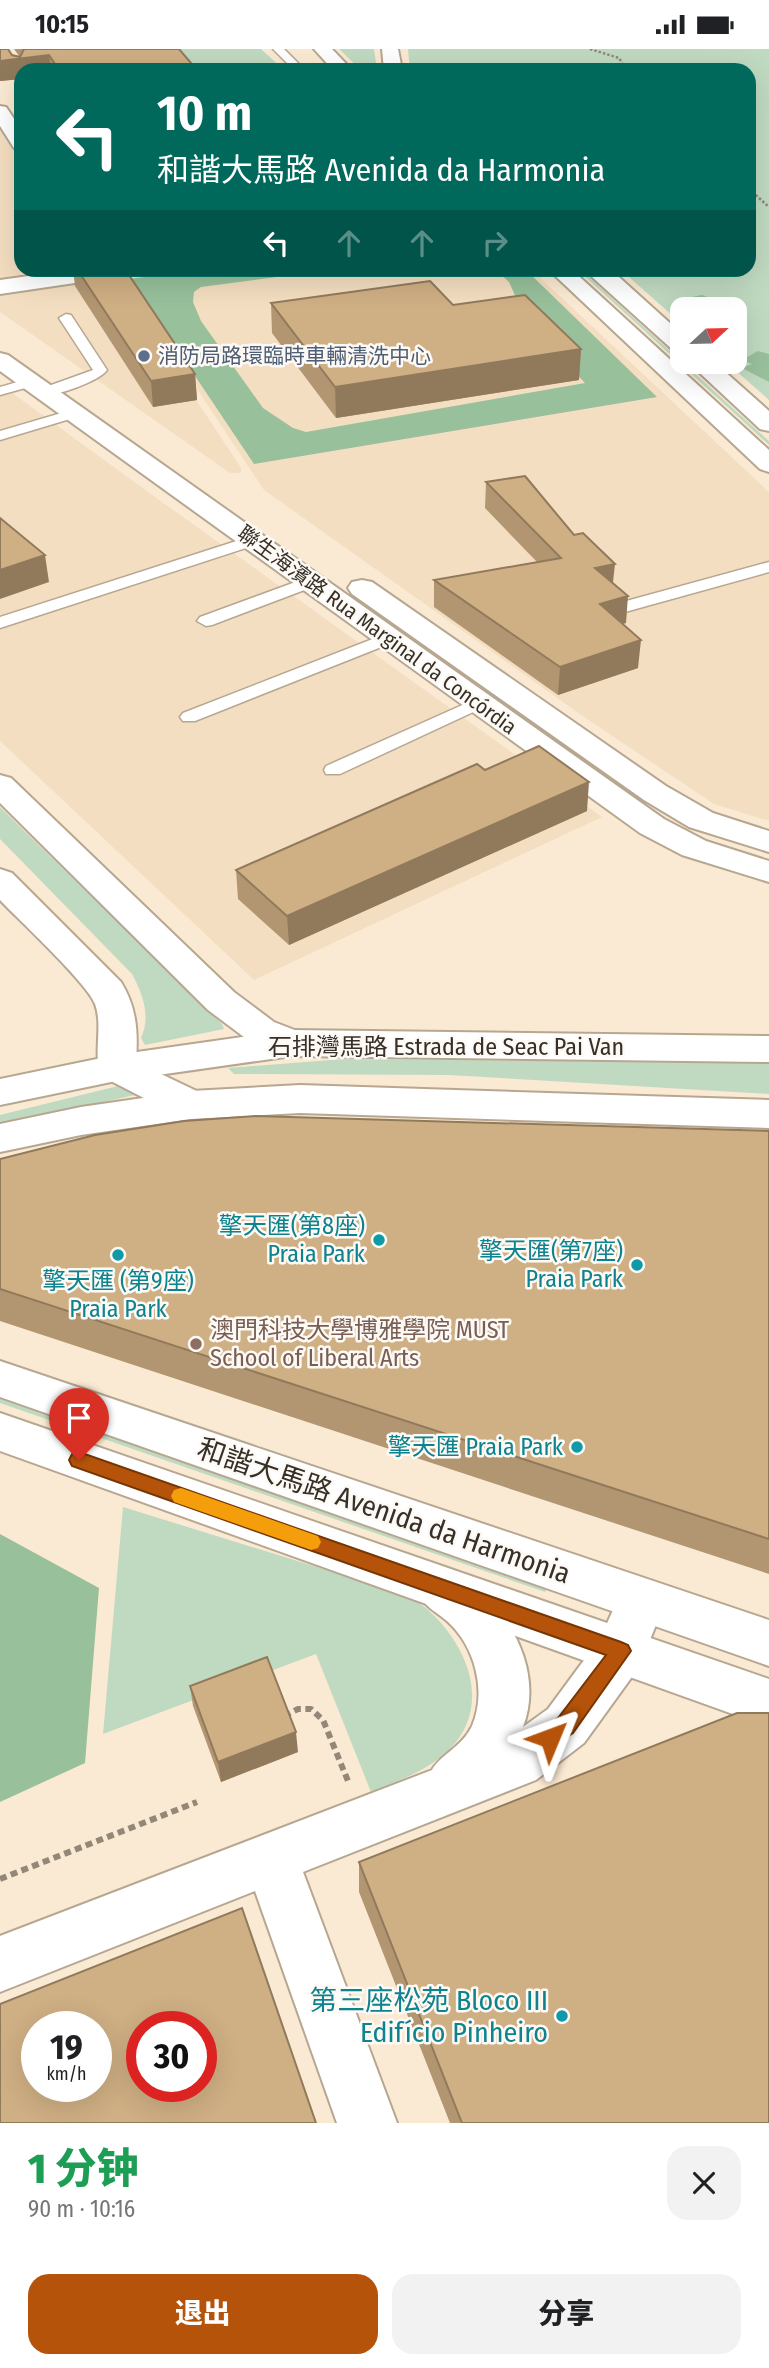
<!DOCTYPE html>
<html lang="zh">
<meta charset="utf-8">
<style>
body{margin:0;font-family:"Fira Sans Condensed","Noto Sans SC",sans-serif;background:#f2f2f2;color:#202124;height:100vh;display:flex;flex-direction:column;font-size:26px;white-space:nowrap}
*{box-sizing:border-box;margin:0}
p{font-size:23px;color:#757577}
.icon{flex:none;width:38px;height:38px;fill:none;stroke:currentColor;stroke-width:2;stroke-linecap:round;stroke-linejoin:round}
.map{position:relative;height:2074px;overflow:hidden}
.panel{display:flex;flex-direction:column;background:#fff;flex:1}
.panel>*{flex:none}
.guide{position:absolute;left:14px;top:14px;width:742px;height:214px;border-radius:21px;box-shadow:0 7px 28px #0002;background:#00695c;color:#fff;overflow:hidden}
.needle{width:46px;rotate:68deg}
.fabs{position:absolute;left:670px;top:248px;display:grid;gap:14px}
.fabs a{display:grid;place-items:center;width:77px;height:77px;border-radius:14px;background:#fff;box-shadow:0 7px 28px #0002;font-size:35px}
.speed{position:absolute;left:21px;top:1962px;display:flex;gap:14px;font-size:35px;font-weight:700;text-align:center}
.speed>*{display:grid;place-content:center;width:91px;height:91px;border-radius:50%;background:#fff;box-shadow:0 7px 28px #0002;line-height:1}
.speed small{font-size:18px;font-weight:400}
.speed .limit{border:10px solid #d22;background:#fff;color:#111}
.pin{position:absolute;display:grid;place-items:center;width:60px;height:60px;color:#fff;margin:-72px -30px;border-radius:50% 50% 50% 0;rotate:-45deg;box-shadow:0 0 7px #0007}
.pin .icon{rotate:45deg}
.me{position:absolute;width:77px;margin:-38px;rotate:46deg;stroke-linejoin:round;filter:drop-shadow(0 0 5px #0008)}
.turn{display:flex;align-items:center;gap:24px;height:147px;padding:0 28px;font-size:32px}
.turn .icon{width:91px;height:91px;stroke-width:2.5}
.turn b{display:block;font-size:49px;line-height:60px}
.lanes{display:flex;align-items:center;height:66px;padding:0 28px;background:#0003;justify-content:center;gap:35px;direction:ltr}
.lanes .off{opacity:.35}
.round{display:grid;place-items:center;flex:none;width:74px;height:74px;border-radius:21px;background:#f2f2f2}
.summary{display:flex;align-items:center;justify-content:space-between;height:119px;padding:0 28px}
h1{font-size:42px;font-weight:800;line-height:52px;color:#1e9e55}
.button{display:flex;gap:14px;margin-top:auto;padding:14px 28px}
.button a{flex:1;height:80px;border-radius:21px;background:#b45309;color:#fff;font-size:28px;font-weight:800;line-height:80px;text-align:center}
.button a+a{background:#f2f2f2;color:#202124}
.status{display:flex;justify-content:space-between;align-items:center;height:49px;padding:0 35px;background:#fff;direction:ltr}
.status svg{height:19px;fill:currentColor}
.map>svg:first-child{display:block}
.built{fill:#f4dec1}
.green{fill:#c0dac1}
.forest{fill:#98c09b}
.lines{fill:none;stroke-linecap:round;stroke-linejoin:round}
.lane-casing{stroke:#b7a791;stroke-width:3}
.street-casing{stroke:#b7a791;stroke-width:4}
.secondary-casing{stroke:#b7a791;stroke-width:4}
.primary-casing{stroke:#b7a791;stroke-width:4}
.path-far1{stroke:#938878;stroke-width:2.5;stroke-dasharray:2.5 2;stroke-linecap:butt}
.path{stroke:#938878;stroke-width:6;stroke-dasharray:7 4.5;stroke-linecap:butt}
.lane{fill:#fff;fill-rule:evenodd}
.street{fill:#fff;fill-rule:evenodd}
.secondary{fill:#fff;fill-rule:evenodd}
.primary{fill:#fff;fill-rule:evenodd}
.wall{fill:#b29672}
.shaded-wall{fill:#917a5c}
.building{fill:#cfaf84;stroke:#917a5c;stroke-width:2;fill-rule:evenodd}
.route{fill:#b45309;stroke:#753606;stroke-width:2}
.slow{fill:#f59e0b}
.service-dot{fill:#5c6f8a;stroke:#fdf9f5;stroke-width:2.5}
.culture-dot{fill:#0f9aa8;stroke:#fdf9f5;stroke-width:2.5}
.education-dot{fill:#8d6e63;stroke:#fdf9f5;stroke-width:2.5}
.labels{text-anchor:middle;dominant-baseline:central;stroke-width:5;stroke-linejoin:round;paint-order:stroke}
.far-service-label{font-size:21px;fill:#4e5e75;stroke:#fdf9f5;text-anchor:start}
.far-street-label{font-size:21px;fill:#373028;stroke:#fdf9f5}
.street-label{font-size:24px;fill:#373028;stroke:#fdf9f5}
.culture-label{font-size:24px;fill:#0d838f;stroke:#fdf9f5;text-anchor:end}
.education-label{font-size:24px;fill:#785e54;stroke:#fdf9f5;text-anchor:start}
.near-street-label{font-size:28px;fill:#373028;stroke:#fdf9f5}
.near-culture-label{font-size:28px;fill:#0d838f;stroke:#fdf9f5;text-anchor:end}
</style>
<div class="status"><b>10:15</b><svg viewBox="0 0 49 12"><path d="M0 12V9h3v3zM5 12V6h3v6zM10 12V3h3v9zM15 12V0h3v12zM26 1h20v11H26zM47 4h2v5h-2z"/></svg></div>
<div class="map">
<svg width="769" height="2074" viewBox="0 0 769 2074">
<rect width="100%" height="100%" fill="#fbead3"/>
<!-- built -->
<path class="built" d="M 0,79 L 21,113 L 21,220 L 71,221 L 0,232 Z
M 190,220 L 532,221 L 769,443 L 769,772 L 714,755 L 584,668 L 264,441 L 124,230 Z
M 117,230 L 241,419 L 241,424 L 230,424 L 0,263 L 0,246 Z
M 0,335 L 151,445 L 602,768 L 254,931 L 0,692 Z"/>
<!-- green -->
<path class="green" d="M 167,0 L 261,0 L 284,21 L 185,21 Z
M 339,0 L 374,0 L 377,21 L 361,21 Z
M 408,0 L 769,0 L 769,351 L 726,313 L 735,313 L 735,261 L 682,261 L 682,275 L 621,221 L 749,220 L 749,21 L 410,21 Z
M 578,221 L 581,221 L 769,392 L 769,396 Z
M 0,758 L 222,975 L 224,980 L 145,996 L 141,989 C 151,967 143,946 132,925 L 0,790 Z
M 344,1010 L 769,1014 L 769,1045 L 449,1026 L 234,1025 L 228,1019 Z
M 126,1035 L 140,1042 L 135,1046 L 0,1076 L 0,1066 Z
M 0,1343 L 550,1533 L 545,1543 L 0,1354 Z
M 123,1458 L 388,1540 C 400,1546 416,1551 426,1559 C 467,1595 493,1655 450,1700 C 428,1722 399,1731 371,1743 L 316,1605 L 103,1685 Z"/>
<!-- forest -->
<path class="forest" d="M 204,220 L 330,221 L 201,238 L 194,243 L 193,253 L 201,272 L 263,359 L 293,379 L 306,383 L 585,334 L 527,273 L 509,233 L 496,221 L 526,221 L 657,348 L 254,415 L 130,230 Z
M 702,246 L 722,254 L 725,261 L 682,261 L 682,271 L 670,257 L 683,259 L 682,250 Z
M 758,302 L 769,305 L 769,333 L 742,319 L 752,315 L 742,311 Z
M 0,1485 L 99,1539 L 85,1714 L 0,1753 Z"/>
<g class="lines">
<defs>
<path id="lane" d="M 273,0 L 284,0 L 305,21 L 294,21 Z
M 66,265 L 71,266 L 107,321 C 100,332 53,349 40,346 L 40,340 L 93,321 L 59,269 Z
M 31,329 L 36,330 L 36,336 L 0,346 L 0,338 Z
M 75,360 L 82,364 L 80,367 L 0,391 L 0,382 Z
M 252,487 L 258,489 L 260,492 L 258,495 L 0,579 L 0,568 Z
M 769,513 L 769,523 L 625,563 L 617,558 L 619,554 Z
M 309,528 L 317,533 L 315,537 L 212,576 L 206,577 L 197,572 L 200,568 Z
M 388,584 L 397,589 L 394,593 L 195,672 L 183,672 L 180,668 L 183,664 Z
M 478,649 L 484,650 L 487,654 L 484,658 L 340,725 L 326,725 L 324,721 L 326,717 Z"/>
<path id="street" d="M 0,57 L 6,58 L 21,80 L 21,101 L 14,99 L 0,77 Z
M 79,220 L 139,220 L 137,225 L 129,226 L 0,245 L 0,231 Z
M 0,304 L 8,306 L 664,770 L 706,792 L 769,812 L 769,833 L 682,806 L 640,784 L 0,322 Z
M 362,531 L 372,533 L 666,737 L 713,764 L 769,782 L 769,803 L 689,778 L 644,751 L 352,545 L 348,539 L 352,533 Z
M 0,726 L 11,729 L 234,943 L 274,973 L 305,985 L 311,994 L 305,1003 L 292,1007 L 248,991 L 208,961 L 0,754 Z
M 0,820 L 12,824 L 121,933 C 137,959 138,983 136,1013 L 205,1046 L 210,1056 L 205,1066 L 191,1070 L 177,1066 L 103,1028 C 91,1009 104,979 95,955 C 88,935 19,871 0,851 Z
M 442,1520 C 500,1542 547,1615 523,1678 L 548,1660 L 601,1588 L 624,1536 L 641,1529 L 658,1536 L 666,1551 L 639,1618 L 584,1694 L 536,1731 L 303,1823 L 397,2074 L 337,2074 L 255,1842 L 0,1943 L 0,1887 L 432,1721 C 439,1707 462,1698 472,1677 C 487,1642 475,1597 447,1572 C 433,1560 426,1560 418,1542 L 425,1527 Z"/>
<path id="secondary" d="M 292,981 L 769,987 L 769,1013 L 292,1007 L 116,1032 L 0,1056 L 0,1030 L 116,1006 Z
M 300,1036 L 769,1051 L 769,1079 L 300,1064 L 191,1070 L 81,1086 L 0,1103 L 0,1075 L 81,1058 L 191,1042 Z
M 0,1312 L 769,1571 L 769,1617 L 0,1348 Z
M 0,1364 L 769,1630 L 769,1678 L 0,1402 Z"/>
<path id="primary" d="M 314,0 L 332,0 L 352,21 L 333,21 Z
M 382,0 L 398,0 L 402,21 L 384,21 Z
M 548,220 L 571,220 L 769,401 L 769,423 L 760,420 Z
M 589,220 L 610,220 L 682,285 L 682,304 L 674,302 L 591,227 Z
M 688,313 L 714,313 L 769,362 L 769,382 L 760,380 Z"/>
</defs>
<!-- lane casing -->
<use href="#lane" class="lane-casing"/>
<!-- street casing -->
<use href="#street" class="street-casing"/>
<!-- secondary casing -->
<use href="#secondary" class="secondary-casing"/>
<!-- primary casing -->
<use href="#primary" class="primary-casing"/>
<!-- path-far1 -->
<path class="path-far1" d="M 590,0 L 619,9 L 626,21
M 749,140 L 769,158"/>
<!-- path -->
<path class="path" d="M 284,1667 L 298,1660 L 311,1660 L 323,1671 L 348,1732
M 0,1830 L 197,1753"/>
<!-- lane -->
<use href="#lane" class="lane"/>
<!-- street -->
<use href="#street" class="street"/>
<!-- secondary -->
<use href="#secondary" class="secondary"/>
<!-- primary -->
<use href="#primary" class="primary"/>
</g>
<!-- wall -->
<path class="wall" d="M 0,0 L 12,6 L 19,7 L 14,0 L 179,0 L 197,21 L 21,21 L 21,30 L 0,32 Z
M 73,220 L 125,220 L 195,325 L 197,351 L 153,358 L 75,237 Z
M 271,254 L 453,256 L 581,300 L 579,331 L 336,369 L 272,284 Z
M 486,433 L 613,534 L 626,574 L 622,575 L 638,619 L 558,646 L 434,558 L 434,531 L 537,513 L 485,459 Z
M 485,721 L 587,762 L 289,896 L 238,850 L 236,821 Z
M 769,1082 L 769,1525 L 0,1272 L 0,1110 Z
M 190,1637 L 298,1703 L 221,1733 L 193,1657 Z
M 359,1813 L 769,2074 L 450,2074 L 359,1843 Z"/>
<!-- shaded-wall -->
<path class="shaded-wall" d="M 49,6 L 51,21 L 21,21 L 21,30 L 0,32 L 0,12 Z
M 581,300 L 579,331 L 336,369 L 335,338 Z
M 195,325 L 197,351 L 153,358 L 151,332 Z
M 45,506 L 49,533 L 0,550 L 0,521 Z
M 615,515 L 612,542 L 595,519 Z
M 628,547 L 626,574 L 597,582 L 600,555 Z
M 641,591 L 638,619 L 558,646 L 560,618 Z
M 589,733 L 587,762 L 289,896 L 287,867 Z
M 296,1683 L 298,1703 L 221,1733 L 218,1713 Z"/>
<!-- building -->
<path class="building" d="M 0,0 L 8,0 L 12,6 L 20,8 L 24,0 L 179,0 L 197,21 L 59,21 L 49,6 L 0,12 Z
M 77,220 L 125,220 L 195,325 L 151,332 Z
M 430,232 L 453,256 L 525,246 L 581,300 L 335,338 L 271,254 Z
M 525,427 L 574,486 L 583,484 L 615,515 L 595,519 L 628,547 L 600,555 L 641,591 L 560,618 L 434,531 L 561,509 L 486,433 Z
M 0,469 L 45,506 L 0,521 Z
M 539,697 L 589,733 L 287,867 L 236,821 L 477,715 L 485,721 Z
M 256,1067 L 769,1082 L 769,1490 L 0,1240 L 0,1110 L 95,1086 L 184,1072 Z
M 267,1608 L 296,1683 L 218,1713 L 190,1637 Z
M 737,1664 L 769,1664 L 769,2074 L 462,2074 L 359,1813 Z
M 242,1859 L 316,2074 L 0,2074 L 0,1955 ZM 37,1978 L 96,1978 L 96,2037 L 37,2037 ZM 142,1978 L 201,1978 L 201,2037 L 142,2037 Z"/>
<!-- route -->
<path class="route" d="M 79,1403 L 621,1593 L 628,1596 L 631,1602 L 573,1684 L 550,1699 L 542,1696 L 539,1689 L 542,1681 L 558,1669 L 606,1606 L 72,1417 L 69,1411 L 72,1405 Z"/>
<!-- slow -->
<path class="slow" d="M 181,1439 L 318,1487 L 321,1493 L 318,1499 L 311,1501 L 174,1453 L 171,1447 L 174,1441 Z"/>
<!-- markers -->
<circle class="service-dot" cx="144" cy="307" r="7"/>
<g class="culture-dot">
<circle cx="379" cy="1191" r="7"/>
<circle cx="118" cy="1206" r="7"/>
<circle cx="637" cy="1216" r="7"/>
<circle cx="577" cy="1398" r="7"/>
<circle cx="562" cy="1967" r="7"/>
</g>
<circle class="education-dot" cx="196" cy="1295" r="7"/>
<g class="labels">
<!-- far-service labels -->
<g class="far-service-label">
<text x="158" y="307">消防局路環臨時車輛清洗中心</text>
</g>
<!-- far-street labels -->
<g class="far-street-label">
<text transform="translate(377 581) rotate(36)">聯生海濱路 Rua Marginal da Concórdia</text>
</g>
<!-- street labels -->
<g class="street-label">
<text x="446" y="998">石排灣馬路 Estrada de Seac Pai Van</text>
</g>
<!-- culture labels -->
<g class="culture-label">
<text x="365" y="1177">擎天匯(第8座)<tspan x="365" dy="28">Praia Park</tspan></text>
<text x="623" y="1202">擎天匯(第7座)<tspan x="623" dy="28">Praia Park</tspan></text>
<text x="118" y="1232" text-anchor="middle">擎天匯 (第9座)<tspan x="118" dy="28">Praia Park</tspan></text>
<text x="563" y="1398">擎天匯 Praia Park</text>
</g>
<!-- education labels -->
<g class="education-label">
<text x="210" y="1281">澳門科技大學博雅學院 MUST<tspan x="210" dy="28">School of Liberal Arts</tspan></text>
</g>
<!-- near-street labels -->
<g class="near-street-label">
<text transform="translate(384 1462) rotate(19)">和諧大馬路 Avenida da Harmonia</text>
</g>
<!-- near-culture labels -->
<g class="near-culture-label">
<text x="548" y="1951">第三座松苑 Bloco III<tspan x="548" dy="32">Edifício Pinheiro</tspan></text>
</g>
</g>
</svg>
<div class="fabs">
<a><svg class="needle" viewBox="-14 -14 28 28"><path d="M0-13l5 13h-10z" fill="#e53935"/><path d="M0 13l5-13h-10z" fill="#757577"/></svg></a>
</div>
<div class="speed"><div>19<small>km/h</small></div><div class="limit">30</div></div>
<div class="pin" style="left:79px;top:1411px;background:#d93025"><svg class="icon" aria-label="arrive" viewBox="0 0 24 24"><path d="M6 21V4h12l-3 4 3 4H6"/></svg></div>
<svg class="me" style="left:550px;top:1689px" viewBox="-20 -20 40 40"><path d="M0-17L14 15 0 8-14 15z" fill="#b45309" stroke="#fff" stroke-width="4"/></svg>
<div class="guide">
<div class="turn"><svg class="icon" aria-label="left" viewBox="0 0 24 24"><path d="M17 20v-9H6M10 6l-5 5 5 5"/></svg><div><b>10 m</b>和諧大馬路 Avenida da Harmonia</div></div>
<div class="lanes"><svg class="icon" aria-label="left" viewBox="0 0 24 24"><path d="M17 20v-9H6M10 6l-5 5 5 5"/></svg><svg class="icon off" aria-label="ahead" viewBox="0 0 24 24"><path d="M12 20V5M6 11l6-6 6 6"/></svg><svg class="icon off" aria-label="ahead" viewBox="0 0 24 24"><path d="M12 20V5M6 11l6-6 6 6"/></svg><svg class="icon off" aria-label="right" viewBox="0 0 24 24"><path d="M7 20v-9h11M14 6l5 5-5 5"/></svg></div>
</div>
</div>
<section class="panel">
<div class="summary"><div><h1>1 分钟</h1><p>90 m · 10:16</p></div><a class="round"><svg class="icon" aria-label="close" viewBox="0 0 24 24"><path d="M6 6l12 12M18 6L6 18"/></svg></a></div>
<div class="button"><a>退出</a><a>分享</a></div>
</section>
